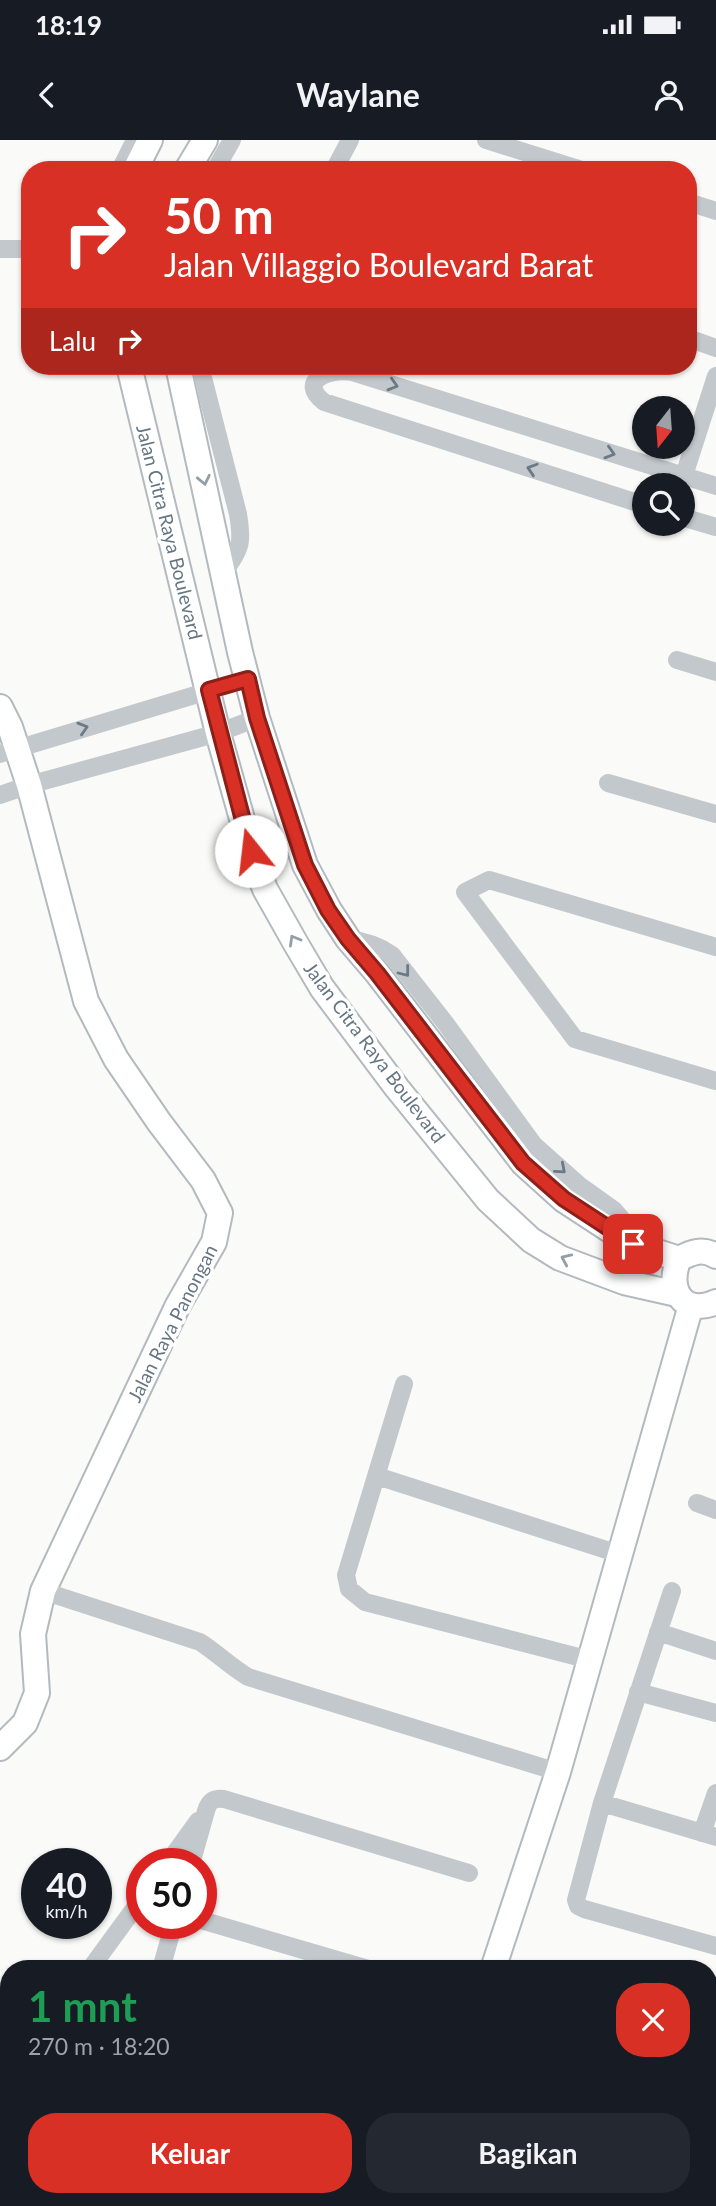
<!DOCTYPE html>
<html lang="id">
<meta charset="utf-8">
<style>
body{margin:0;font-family:Lato,sans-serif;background:#242831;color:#f1f3f6;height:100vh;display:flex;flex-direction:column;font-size:26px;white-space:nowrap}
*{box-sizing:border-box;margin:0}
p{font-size:23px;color:#9ea1a6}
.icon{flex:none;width:38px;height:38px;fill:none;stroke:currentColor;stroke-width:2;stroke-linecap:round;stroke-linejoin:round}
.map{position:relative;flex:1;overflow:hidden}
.sheet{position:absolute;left:0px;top:1820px;width:718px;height:247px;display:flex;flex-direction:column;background:#171b24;border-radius:28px 28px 0 0;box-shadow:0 2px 5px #0004}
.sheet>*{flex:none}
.guide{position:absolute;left:21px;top:21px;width:676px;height:214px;border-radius:28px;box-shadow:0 2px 5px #0004;background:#d93025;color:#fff;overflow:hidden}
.needle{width:46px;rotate:197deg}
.buttons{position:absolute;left:632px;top:256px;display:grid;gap:14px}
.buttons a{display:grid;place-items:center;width:63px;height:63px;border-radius:50%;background:#171b24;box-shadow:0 2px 5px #0004;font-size:35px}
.speed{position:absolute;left:21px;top:1708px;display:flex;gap:14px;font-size:35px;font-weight:700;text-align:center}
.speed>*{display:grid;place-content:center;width:91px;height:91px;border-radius:50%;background:#171b24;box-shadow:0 2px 5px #0004;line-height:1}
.speed small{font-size:18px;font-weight:400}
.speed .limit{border:10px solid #d22;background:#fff;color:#111}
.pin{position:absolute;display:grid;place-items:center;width:60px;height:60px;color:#fff;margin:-30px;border-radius:14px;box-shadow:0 4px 10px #0006}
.me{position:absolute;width:77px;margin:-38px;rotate:344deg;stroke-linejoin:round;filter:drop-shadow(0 0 5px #0008)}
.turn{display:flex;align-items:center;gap:24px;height:147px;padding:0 28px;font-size:32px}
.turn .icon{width:91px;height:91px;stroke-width:2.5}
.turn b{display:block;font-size:49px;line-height:60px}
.then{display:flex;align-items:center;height:66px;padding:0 28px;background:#0003;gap:14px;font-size:26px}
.round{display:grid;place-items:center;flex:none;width:74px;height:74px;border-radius:28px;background:#242831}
.summary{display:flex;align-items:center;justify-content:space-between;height:119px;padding:0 28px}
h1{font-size:42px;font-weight:700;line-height:52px;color:#1e9e55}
.action{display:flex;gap:14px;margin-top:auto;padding:14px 28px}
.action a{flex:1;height:80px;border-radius:28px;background:#d93025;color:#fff;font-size:28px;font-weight:700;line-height:80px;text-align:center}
.action a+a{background:#242831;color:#f1f3f6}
.status{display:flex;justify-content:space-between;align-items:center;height:49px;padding:0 35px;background:#171b24;direction:ltr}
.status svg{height:19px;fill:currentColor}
header{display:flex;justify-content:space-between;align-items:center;height:91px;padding:0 28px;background:#171b24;font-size:32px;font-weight:700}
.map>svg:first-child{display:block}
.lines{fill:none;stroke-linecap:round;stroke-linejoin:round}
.secondary-casing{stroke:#b3babf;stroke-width:28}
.street{stroke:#c3c8cc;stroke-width:18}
.secondary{stroke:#fff;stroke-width:24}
.oneway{stroke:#6a7a87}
.oneway2{stroke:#939fa8}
.route-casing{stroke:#8d1f18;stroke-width:18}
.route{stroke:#d93025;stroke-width:12}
.labels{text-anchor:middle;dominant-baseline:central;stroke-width:7;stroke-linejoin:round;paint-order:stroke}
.street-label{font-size:19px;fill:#657683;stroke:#fff}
</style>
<div class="status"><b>18:19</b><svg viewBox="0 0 49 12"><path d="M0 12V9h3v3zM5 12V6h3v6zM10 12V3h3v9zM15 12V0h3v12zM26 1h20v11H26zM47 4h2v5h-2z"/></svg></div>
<header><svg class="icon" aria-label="back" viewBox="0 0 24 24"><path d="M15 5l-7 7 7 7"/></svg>Waylane<svg class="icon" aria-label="person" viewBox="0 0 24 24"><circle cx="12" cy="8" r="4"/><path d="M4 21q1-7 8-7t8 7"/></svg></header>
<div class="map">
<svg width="716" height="2066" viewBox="0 0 716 2066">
<rect width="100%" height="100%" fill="#fafaf8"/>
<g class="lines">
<defs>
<path id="secondary" d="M 135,30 L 150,0
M 187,30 L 205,0
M 129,226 L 218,593 L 251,711 L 265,749 L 296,804 L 322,848 L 397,948 L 488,1060 L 531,1100 L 560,1118 L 624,1142 L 677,1154
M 178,226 L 240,512 L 257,578 L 305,725 L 329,770 L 348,799 L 377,833 L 523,1023 L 564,1060 L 616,1094 L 633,1104 L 679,1119
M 0,567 L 10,587 L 29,645 L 86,861 L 116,919 L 159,982 L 203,1040 L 220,1073 L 214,1102 L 177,1167 L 43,1451 L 33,1494 L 37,1553 L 25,1583 L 0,1608
M 716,1116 C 703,1108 692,1112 679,1119 C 666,1148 682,1177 716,1162
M 493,1829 L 558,1632 L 691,1165
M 421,2066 L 423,2058"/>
</defs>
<!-- secondary casing -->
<use href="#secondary" class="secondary-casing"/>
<!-- street -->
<path class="street" d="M 486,0 L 582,30
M 120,30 L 135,0
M 215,30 L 232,0
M 334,30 L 350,0
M 688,62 L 716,71
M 0,109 L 30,109
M 688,198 L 716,208
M 200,226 L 238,374 C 243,404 241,407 224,432
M 681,345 L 716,236
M 644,365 L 324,262 C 297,241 329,228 352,232 L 716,346
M 682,377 L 716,387
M 677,520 L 716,532
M 0,614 L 248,539
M 608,643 L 716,674
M 0,655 L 29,645 L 218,593 L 257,578
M 348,799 C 365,801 378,805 392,815 L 446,884 L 534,1005 L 579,1045 L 614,1070 L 624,1082 L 633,1104
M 716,807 L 489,740 L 465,752 L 575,899 L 716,941
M 404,1244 L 346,1435 L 349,1449 L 365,1462 L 590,1520
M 377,1336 L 619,1414
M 697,1363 L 716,1370
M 43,1451 L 200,1502 C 217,1513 231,1527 248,1537 L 558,1632
M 672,1451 L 602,1663 L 576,1760 L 578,1766 L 584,1769 L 716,1806
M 658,1492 L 716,1511
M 638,1552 L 716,1573
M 602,1663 L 716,1697
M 702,1693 L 716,1653
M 167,1724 L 198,1681
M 191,1724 L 206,1671 C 209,1661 213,1658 224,1659 L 469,1733
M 201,1780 L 368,1829
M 90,1829 L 142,1758
M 161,1829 L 174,1783
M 709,1933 L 716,1935
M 0,1954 L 9,1957
M 332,2058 L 358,2066
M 675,2058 L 703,2066
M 89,2066 L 91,2058
M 379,2066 L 382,2058
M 493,2066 L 496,2058"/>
<!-- secondary -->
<use href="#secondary" class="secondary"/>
</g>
<!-- one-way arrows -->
<defs><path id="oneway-chevron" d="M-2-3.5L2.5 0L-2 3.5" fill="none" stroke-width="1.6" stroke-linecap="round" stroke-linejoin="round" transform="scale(1.75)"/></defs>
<g class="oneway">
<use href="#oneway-chevron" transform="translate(393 245) rotate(17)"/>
<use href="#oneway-chevron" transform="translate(610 313) rotate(17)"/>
<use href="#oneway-chevron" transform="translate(532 329) rotate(-162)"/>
<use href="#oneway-chevron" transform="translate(83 588) rotate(-17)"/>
<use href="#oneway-chevron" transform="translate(405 832) rotate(52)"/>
<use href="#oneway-chevron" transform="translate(561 1029) rotate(41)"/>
</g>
<g class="oneway2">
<use href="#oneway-chevron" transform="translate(204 340) rotate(78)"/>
<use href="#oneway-chevron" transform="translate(294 800) rotate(-120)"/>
<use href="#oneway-chevron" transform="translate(566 1119) rotate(-156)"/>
</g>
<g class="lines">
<defs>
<path id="route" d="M 251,711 L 209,550 L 248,539 L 257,578 L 305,725 L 328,770 L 348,799 L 377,833 L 523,1023 L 564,1059 L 633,1104"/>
</defs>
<!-- route casing -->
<use href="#route" class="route-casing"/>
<!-- route -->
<use href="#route" class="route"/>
</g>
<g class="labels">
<!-- street labels -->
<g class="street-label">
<text transform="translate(170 392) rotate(76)">Jalan Citra Raya Boulevard</text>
<text transform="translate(375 912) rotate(53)">Jalan Citra Raya Boulevard</text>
<text transform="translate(172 1183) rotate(-63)">Jalan Raya Panongan</text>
</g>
</g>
</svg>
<div class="buttons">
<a><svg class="needle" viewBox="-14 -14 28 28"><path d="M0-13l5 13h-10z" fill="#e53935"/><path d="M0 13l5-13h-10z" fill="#9ea1a6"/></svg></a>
<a><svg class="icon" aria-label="search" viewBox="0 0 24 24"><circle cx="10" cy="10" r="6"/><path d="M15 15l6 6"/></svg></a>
</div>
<div class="speed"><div>40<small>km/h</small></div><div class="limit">50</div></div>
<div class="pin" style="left:633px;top:1104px;background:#d93025"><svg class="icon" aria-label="arrive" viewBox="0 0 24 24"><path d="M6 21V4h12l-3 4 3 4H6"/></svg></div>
<svg class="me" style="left:251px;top:711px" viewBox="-20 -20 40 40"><circle r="19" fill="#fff"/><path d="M0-13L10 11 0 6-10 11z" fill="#d93025"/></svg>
<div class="guide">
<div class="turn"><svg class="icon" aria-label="right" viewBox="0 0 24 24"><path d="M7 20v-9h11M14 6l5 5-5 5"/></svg><div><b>50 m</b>Jalan Villaggio Boulevard Barat</div></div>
<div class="then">Lalu<svg class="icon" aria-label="right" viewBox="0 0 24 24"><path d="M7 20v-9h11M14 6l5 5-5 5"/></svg></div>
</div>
<section class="sheet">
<div class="summary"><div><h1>1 mnt</h1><p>270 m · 18:20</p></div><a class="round" style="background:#d93025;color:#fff"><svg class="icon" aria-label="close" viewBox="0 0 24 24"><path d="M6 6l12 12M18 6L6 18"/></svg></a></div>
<div class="action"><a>Keluar</a><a>Bagikan</a></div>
</section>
</div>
